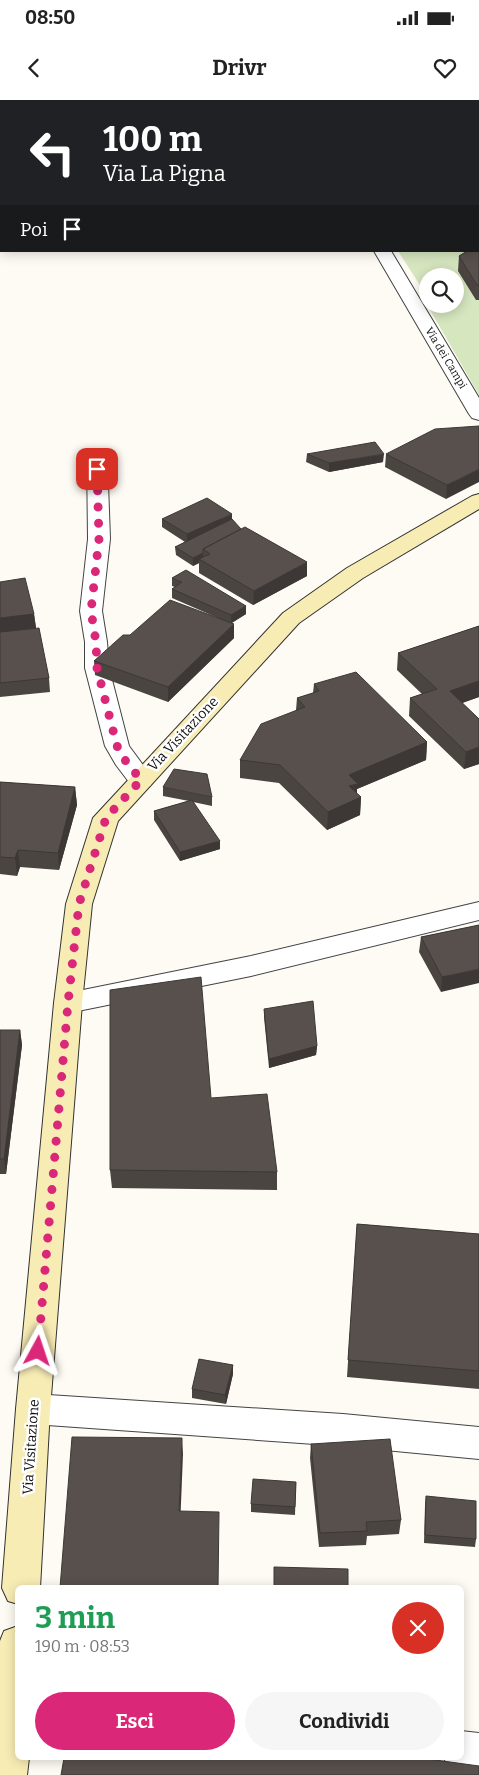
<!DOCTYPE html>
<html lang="it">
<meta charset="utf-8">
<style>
body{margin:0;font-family:Bitter,serif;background:#f6f6f6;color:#222;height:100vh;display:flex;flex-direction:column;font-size:19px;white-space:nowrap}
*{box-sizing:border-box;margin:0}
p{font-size:16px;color:#767676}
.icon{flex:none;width:28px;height:28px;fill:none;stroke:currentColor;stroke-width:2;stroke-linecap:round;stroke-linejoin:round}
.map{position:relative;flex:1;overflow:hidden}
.details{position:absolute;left:15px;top:1485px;width:449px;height:175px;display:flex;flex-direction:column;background:#fff;border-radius:8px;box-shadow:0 2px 12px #0003}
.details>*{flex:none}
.hud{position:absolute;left:0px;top:0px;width:480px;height:152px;box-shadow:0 2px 12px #0003;background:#202124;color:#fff;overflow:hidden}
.fabs{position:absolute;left:419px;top:168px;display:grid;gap:10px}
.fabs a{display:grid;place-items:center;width:45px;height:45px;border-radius:50%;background:#fff;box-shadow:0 2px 12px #0003;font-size:25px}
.pin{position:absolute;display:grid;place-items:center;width:42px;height:42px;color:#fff;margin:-21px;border-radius:10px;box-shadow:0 2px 8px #0006}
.me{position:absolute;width:55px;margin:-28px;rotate:5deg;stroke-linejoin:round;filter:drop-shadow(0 0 4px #0008)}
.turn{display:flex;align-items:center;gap:18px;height:105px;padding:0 20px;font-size:22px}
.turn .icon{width:65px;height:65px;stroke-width:2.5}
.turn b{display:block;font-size:35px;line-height:42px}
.then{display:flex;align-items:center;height:48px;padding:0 20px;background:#0003;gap:10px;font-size:19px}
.round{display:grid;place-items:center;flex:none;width:52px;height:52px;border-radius:26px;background:#f6f6f6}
.overview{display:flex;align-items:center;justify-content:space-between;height:85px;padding:0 20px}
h1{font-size:30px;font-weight:700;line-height:38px;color:#1e9e55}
.action{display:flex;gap:10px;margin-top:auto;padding:10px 20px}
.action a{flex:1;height:58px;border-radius:30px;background:#db2777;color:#fff;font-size:20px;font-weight:700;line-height:58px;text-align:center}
.action a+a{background:#f6f6f6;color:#222}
.status{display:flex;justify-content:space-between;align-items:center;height:35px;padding:0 25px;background:#fff;direction:ltr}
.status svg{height:14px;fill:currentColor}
header{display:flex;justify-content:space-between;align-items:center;height:65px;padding:0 20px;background:#fff;font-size:22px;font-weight:700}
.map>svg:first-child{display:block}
.green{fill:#d6e6bf}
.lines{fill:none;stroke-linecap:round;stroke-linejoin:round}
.lane-casing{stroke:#434343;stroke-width:2}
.street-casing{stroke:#434343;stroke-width:2}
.secondary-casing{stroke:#323232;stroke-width:2}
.lane{fill:#fff;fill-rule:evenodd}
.street{fill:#fff;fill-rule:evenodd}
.secondary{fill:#f8ecb5;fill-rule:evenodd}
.wall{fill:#4b4542}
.shaded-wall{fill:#3d3836}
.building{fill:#57504d;stroke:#3d3836}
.route{stroke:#db2777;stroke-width:9;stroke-dasharray:0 16.2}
.labels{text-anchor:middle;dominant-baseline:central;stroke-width:5;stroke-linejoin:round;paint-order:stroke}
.far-street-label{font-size:11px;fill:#101010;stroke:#fff}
.street-label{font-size:14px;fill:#101010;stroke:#fff}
</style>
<div class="status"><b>08:50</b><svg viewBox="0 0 49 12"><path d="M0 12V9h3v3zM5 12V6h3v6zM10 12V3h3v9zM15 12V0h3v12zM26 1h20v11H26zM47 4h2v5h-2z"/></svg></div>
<header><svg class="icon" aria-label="back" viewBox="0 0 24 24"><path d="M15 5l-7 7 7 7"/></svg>Drivr<svg class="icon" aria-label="heart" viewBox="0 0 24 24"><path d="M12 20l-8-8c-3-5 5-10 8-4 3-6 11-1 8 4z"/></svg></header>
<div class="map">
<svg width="479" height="1675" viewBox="0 0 479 1675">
<rect width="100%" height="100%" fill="#fefbf4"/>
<!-- green -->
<path class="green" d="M 479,130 L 479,295 L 426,203 L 427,201 L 428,204 L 455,204 L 455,176 L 428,176 L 427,196 L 398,151 L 479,151 Z"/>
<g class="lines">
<defs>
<path id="lane" d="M 33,1294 L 343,1314 L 479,1327 L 479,1359 L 343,1346 L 33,1324 L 21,1320 L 16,1309 L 21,1298 Z
M 461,1631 L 479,1633 L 479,1673 L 461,1671 L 447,1665 L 444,1658 L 461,1658 Z"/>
<path id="street" d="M 281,0 L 296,0 L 296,1 L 282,1 Z
M 374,151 L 391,151 L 479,298 L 479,320 L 472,318 L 469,314 Z
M 97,349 L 104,351 L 107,355 L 110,439 L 102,511 L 107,542 L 109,568 L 129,646 L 154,680 L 150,686 L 141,688 L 132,686 L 116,665 L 105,646 L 85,568 L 85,542 L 80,511 L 88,439 L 87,355 L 90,351 Z
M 479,802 L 479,820 L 251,876 L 68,913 L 58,910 L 54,903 L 58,896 L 68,893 L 251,856 Z"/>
<path id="secondary" d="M 479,394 L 479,409 L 363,478 L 299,523 L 118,721 L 92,804 L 82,903 L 50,1309 L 40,1488 L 18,1488 L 18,1504 L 8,1501 L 2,1488 L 16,1309 L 54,903 L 66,804 L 93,718 L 283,513 L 347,468 L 472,396 Z
M 18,1526 L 18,1658 L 29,1658 L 27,1675 L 0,1675 L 0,1541 L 4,1531 Z"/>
</defs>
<!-- lane casing -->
<use href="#lane" class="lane-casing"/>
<!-- street casing -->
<use href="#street" class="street-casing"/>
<!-- secondary casing -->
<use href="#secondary" class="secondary-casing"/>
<!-- lane -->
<use href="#lane" class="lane"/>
<!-- street -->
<use href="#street" class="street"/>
<!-- secondary -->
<use href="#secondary" class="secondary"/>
</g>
<!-- wall -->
<path class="wall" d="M 0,0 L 24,0 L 0,1 Z
M 77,0 L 240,0 L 240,1 L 77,1 Z
M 308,0 L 385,0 L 385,1 L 309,1 Z
M 479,150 L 479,200 L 476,200 L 458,171 L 459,156 Z
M 479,326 L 446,399 L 385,367 L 386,354 Z
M 307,354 L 383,362 L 329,372 L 306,362 Z
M 162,419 L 232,420 L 241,429 L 307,476 L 253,505 L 199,473 L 199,463 L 193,466 L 176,455 L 175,447 L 185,442 L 162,427 Z
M 172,478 L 246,506 L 246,514 L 232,523 L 234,538 L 168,602 L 95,575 L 94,561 L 130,535 L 218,518 L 172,498 L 172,489 L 175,487 L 172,486 Z
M 0,482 L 34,514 L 36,528 L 49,578 L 50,592 L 0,597 Z
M 479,526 L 479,597 L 462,603 L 479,619 L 479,664 L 464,669 L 409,616 L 410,598 L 422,594 L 397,570 L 398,553 Z
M 314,584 L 427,642 L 426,660 L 357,689 L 357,694 L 361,697 L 360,715 L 327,730 L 279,683 L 240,678 L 240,660 L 296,610 L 297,598 L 313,593 Z
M 0,682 L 75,687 L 77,705 L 59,770 L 20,767 L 17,776 L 0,774 Z
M 163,687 L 212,697 L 212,706 L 193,702 L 220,749 L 180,761 L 154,720 L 154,711 L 189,701 L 163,696 Z
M 479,825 L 441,892 L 419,852 L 421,837 Z
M 264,909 L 317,946 L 316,955 L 269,968 L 264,917 Z
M 0,930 L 20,930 L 22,945 L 6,1074 L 0,1074 Z
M 211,998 L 277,1072 L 277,1090 L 112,1088 L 110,1070 Z
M 357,1124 L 479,1134 L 479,1289 L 347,1277 Z
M 233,1265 L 233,1274 L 226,1304 L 192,1298 L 192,1289 Z
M 311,1344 L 401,1420 L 399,1434 L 367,1436 L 366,1445 L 319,1447 L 310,1358 Z
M 296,1382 L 295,1415 L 251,1412 L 251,1404 Z
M 426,1396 L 476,1439 L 475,1447 L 424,1443 L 425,1405 Z"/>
<!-- shaded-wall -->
<path class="shaded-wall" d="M 384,354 L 383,362 L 329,372 L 329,363 Z
M 479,369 L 479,382 L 446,399 L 447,385 Z
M 232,414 L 232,422 L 187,443 L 187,434 Z
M 203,453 L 203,461 L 199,459 L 199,463 L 193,466 L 193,458 Z
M 307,462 L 307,476 L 253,505 L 254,491 Z
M 246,506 L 246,514 L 231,523 L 231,515 Z
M 34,514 L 36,528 L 0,533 L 0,518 Z
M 234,524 L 234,538 L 168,602 L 168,587 Z
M 479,581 L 479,597 L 448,608 L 450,591 Z
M 427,642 L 426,660 L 357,689 L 357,699 L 361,697 L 360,715 L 327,730 L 328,712 L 349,675 Z
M 479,647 L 479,664 L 464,669 L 466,652 Z
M 75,687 L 77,705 L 59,770 L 58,753 Z
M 220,741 L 220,749 L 180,761 L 180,752 Z
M 18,750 L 20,767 L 17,776 L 15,758 Z
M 479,869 L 479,883 L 441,892 L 442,877 Z
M 20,930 L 22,945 L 6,1074 L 4,1059 Z
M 317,946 L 316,955 L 269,968 L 269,959 Z
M 233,1265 L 233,1274 L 226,1304 L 225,1295 Z
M 182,1338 L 183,1354 L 180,1428 L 179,1411 Z"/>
<!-- building -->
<path class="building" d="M 78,0 L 239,0 L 218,1 L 77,1 Z
M 479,150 L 479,185 L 477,185 L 459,156 L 467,151 L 479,151 Z
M 479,326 L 479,369 L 447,385 L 386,354 L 435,329 Z
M 375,342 L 384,354 L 329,363 L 307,354 Z
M 207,398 L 232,414 L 187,434 L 162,419 Z
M 232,419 L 241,429 L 203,449 L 203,453 L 193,458 L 175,447 Z
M 245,427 L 307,462 L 254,491 L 199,459 L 210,454 L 203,449 Z
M 186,470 L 246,506 L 231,515 L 172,489 L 182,482 L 172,478 Z
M 25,478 L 34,514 L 0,518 L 0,482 Z
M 170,500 L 234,524 L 168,587 L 94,561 L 123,535 L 130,535 Z
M 479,526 L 479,581 L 450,591 L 479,619 L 479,647 L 466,652 L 410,598 L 437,589 L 398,553 Z
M 39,528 L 49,578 L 0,583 L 0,532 Z
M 356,572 L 427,642 L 349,675 L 358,684 L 349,686 L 361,697 L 328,712 L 280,665 L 240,660 L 261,624 L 305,607 L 297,598 L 319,591 L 314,584 Z
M 174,669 L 207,674 L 212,697 L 163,687 Z
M 0,682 L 75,687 L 58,753 L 18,750 L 15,758 L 0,757 Z
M 192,700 L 220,741 L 180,752 L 154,711 Z
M 479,825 L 479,869 L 442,877 L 421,837 Z
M 201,877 L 211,998 L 267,994 L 277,1072 L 110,1070 L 110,890 Z
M 313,901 L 317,946 L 269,959 L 264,909 Z
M 0,930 L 20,930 L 4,1059 L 0,1059 Z
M 357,1124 L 479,1134 L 479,1271 L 348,1260 Z
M 199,1259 L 233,1265 L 225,1295 L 192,1289 Z
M 72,1337 L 182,1338 L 179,1411 L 219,1412 L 218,1488 L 60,1488 Z
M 390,1339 L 401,1420 L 366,1422 L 367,1431 L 320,1433 L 311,1344 Z
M 253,1379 L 296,1382 L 295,1407 L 251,1404 Z
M 426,1396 L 476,1401 L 476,1439 L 425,1435 Z
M 274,1467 L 348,1469 L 348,1488 L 274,1488 Z
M 64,1658 L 421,1658 L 479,1666 L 479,1675 L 61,1675 Z"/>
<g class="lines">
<!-- route -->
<path class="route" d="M 38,1251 L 68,903 L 79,804 L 106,718 L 141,680 L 125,660 L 117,646 L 97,568 L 96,542 L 91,511 L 99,439 L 97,369"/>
</g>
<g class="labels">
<!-- far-street labels -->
<g class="far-street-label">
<text transform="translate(446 258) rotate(59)">Via dei Campi</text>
</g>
<!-- street labels -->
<g class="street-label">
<text transform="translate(183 634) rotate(-47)">Via Visitazione</text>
<text transform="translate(31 1347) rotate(-86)">Via Visitazione</text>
</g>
</g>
</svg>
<div class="fabs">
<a><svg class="icon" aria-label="search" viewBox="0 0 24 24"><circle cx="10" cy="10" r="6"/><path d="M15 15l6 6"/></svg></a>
</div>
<div class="pin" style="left:97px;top:369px;background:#d93025"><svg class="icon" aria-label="arrive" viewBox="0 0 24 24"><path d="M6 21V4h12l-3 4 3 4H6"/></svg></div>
<svg class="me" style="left:38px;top:1251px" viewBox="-20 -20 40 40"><path d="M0-17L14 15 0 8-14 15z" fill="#db2777" stroke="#fff" stroke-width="4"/></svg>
<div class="hud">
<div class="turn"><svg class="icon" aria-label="left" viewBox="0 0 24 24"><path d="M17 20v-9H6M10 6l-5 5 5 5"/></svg><div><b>100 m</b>Via La Pigna</div></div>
<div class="then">Poi<svg class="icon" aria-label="arrive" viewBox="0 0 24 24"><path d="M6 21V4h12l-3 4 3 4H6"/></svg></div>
</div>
<section class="details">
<div class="overview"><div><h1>3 min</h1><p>190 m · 08:53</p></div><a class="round" style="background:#d93025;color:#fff"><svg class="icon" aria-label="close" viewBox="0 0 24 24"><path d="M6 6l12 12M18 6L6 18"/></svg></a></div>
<div class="action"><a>Esci</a><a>Condividi</a></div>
</section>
</div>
